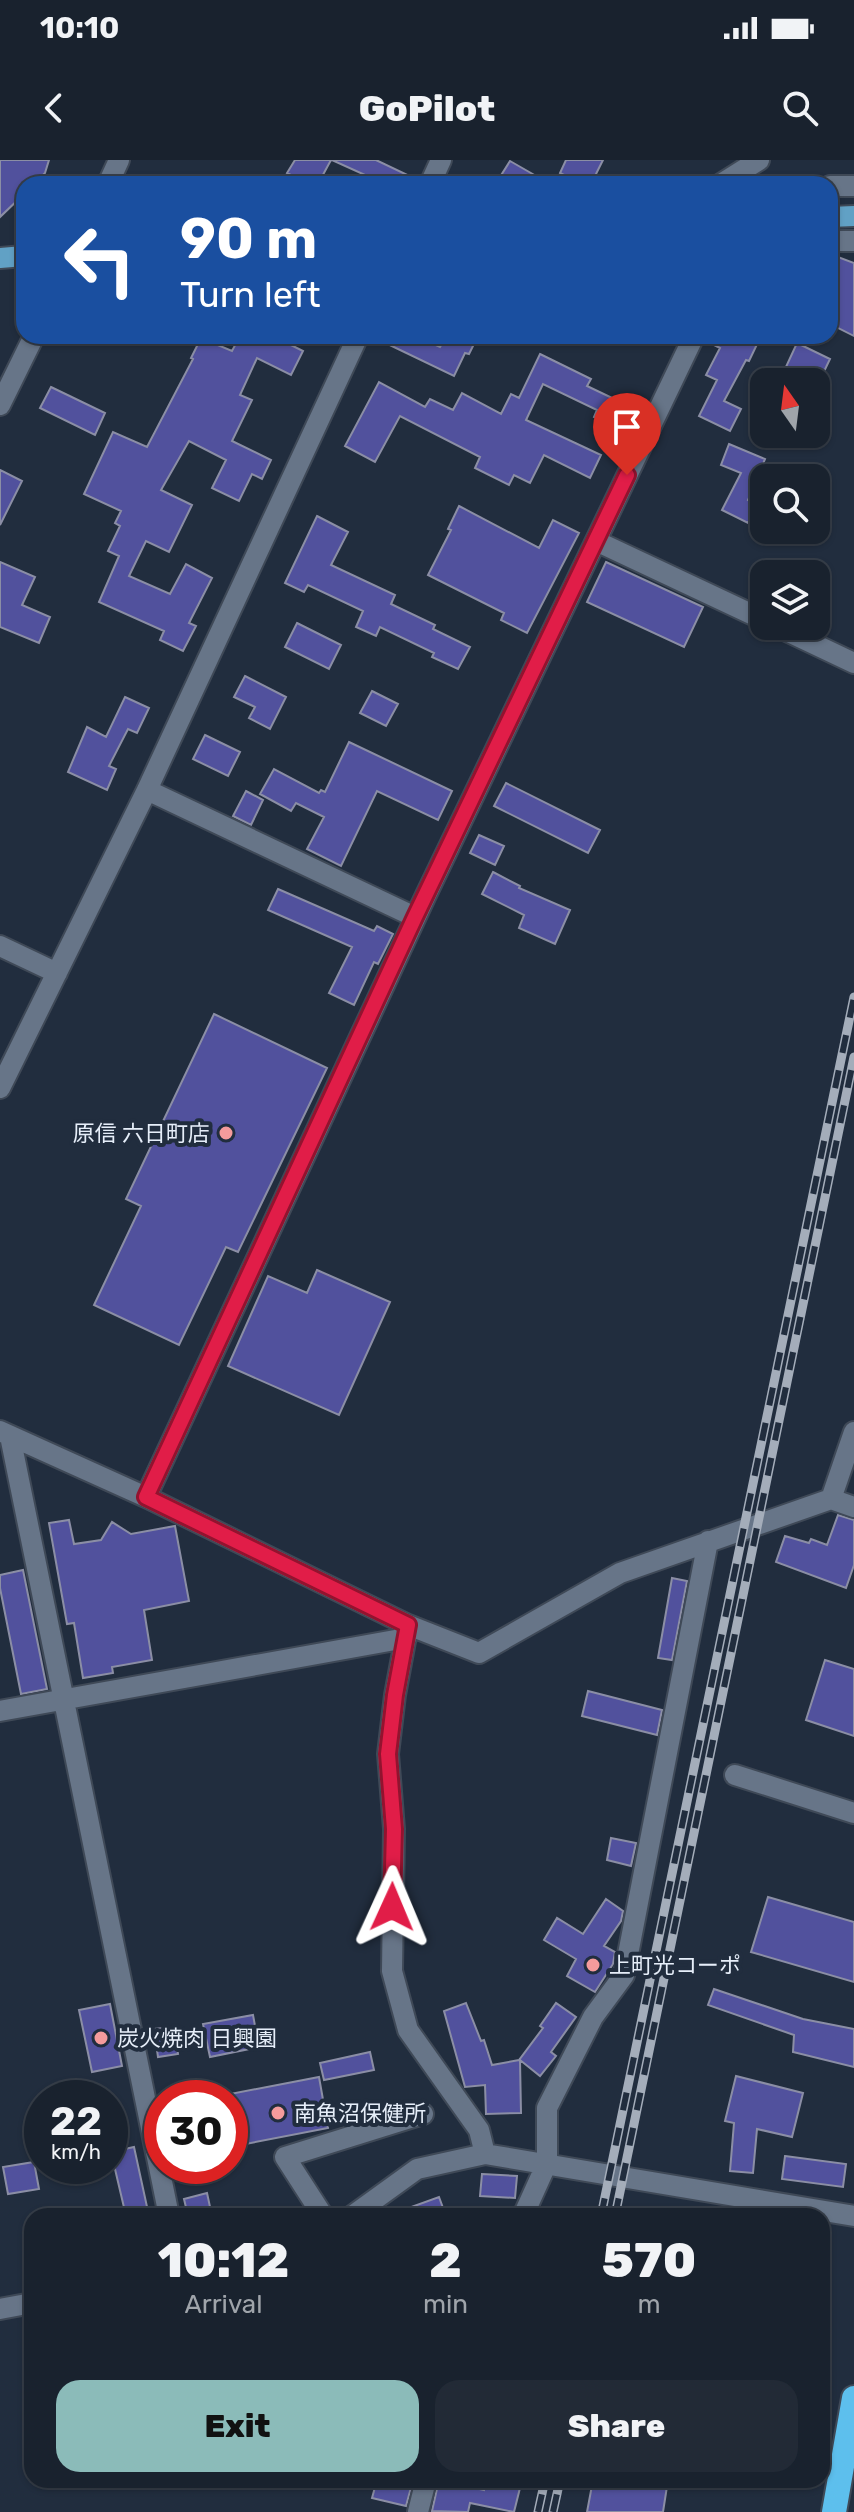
<!DOCTYPE html>
<meta charset="utf-8">
<style>
body{margin:0;font-family:Rubik,"Noto Sans JP",sans-serif;background:#222a36;color:#f1f3f6;height:100vh;display:flex;flex-direction:column;font-size:30px;white-space:nowrap}
*{box-sizing:border-box;margin:0}
p{font-size:26px;color:#9fa4aa}
.icon{flex:none;width:44px;height:44px;fill:none;stroke:currentColor;stroke-width:2;stroke-linecap:round;stroke-linejoin:round}
.map{position:relative;flex:1;overflow:hidden}
.drawer{position:absolute;left:24px;top:2048px;width:806px;height:280px;display:flex;flex-direction:column;background:#19222e;border-radius:24px;box-shadow:0 2px 6px #0004,0 0 0 2px #373f4a}
.drawer>*{flex:none}
.guide{position:absolute;left:16px;top:16px;width:822px;height:168px;border-radius:24px;box-shadow:0 2px 6px #0004,0 0 0 2px #373f4a;background:#1a4fa0;color:#fff;overflow:hidden}
.needle{width:52px;rotate:346deg}
.tools{position:absolute;left:750px;top:208px;display:grid;gap:16px}
.tools a{display:grid;place-items:center;width:80px;height:80px;border-radius:16px;background:#19222e;box-shadow:0 2px 6px #0004,0 0 0 2px #373f4a;font-size:40px}
.speed{position:absolute;left:24px;top:1920px;display:flex;gap:16px;font-size:40px;font-weight:700;text-align:center}
.speed>*{display:grid;place-content:center;width:104px;height:104px;border-radius:50%;background:#19222e;box-shadow:0 2px 6px #0004,0 0 0 2px #373f4a;line-height:1}
.speed small{font-size:20px;font-weight:400}
.speed .limit{border:12px solid #d22;background:#fff;color:#111}
.pin{position:absolute;display:grid;place-items:center;width:68px;height:68px;color:#fff;margin:-82px -34px;border-radius:50% 50% 50% 0;rotate:-45deg;box-shadow:0 0 8px #0007}
.pin .icon{rotate:45deg}
.me{position:absolute;width:88px;margin:-44px;rotate:1deg;stroke-linejoin:round;filter:drop-shadow(0 0 6px #0008)}
.turn{display:flex;align-items:center;gap:28px;height:168px;padding:0 32px;font-size:36px}
.turn .icon{width:104px;height:104px;stroke-width:2.5}
.turn b{display:block;font-size:56px;line-height:68px}
.eta{display:flex;justify-content:space-evenly;align-items:center;height:136px;text-align:center}
.eta b{font-size:48px;font-weight:800;line-height:56px}
.cta{display:flex;gap:16px;margin-top:auto;padding:16px 32px}
.cta a{flex:1;height:92px;border-radius:24px;background:#8bbbb9;color:#111;font-size:32px;font-weight:800;line-height:92px;text-align:center}
.cta a+a{background:#222a36;color:#f1f3f6}
.status{display:flex;justify-content:space-between;align-items:center;height:56px;padding:0 40px;background:#19222e;direction:ltr}
.status svg{height:22px;fill:currentColor}
header{display:flex;justify-content:space-between;align-items:center;height:104px;padding:0 32px;background:#19222e;font-size:36px;font-weight:800}
.map>svg:first-child{display:block}
.building{fill:#51519d;stroke:#8b8ea5;stroke-width:2}
.lines{fill:none;stroke-linecap:round;stroke-linejoin:round}
.minor-casing{stroke:#3f4957;stroke-width:24}
.major-casing{stroke:#3f4957;stroke-width:24}
.highway-casing{stroke:#3f4957;stroke-width:28}
.minor{stroke:#677588;stroke-width:20}
.major{stroke:#61a1c5;stroke-width:20}
.highway{stroke:#5dbfed;stroke-width:24}
.rail-casing{stroke:#a4adba;stroke-width:9}
.rail{stroke:#212d3e;stroke-width:6;stroke-dasharray:18;stroke-linecap:butt}
.route-casing{stroke:#92132f;stroke-width:20}
.route{stroke:#e11d48;stroke-width:14}
.poi-dot{fill:#f59b9c;stroke:#212d3e;stroke-width:3}
.labels{text-anchor:middle;dominant-baseline:central;stroke-width:8;stroke-linejoin:round;paint-order:stroke}
.poi-label{font-size:22px;fill:#e6eef9;stroke:#212d3e;text-anchor:start}
</style>
<div class="status"><b>10:10</b><svg viewBox="0 0 49 12"><path d="M0 12V9h3v3zM5 12V6h3v6zM10 12V3h3v9zM15 12V0h3v12zM26 1h20v11H26zM47 4h2v5h-2z"/></svg></div>
<header><svg class="icon" aria-label="back" viewBox="0 0 24 24"><path d="M15 5l-7 7 7 7"/></svg>GoPilot<svg class="icon" aria-label="search" viewBox="0 0 24 24"><circle cx="10" cy="10" r="6"/><path d="M15 15l6 6"/></svg></header>
<div class="map">
<svg width="854" height="2352" viewBox="0 0 854 2352">
<rect width="100%" height="100%" fill="#212d3e"/>
<!-- building -->
<path class="building" d="M 0,0 L 49,0 L 45,13 L 34,24 L 24,24 L 24,34 L 0,57 Z
M 295,0 L 331,0 L 318,24 L 308,24 L 287,13 Z
M 332,0 L 376,0 L 418,20 L 417,24 L 372,24 L 374,19 Z
M 566,0 L 603,0 L 591,24 L 582,24 L 560,13 Z
M 510,1 L 550,24 L 512,24 L 500,17 Z
M 830,94 L 854,103 L 854,176 L 830,164 Z
M 240,176 L 273,176 L 303,191 L 291,215 L 257,198 L 240,235 L 252,240 L 232,281 L 271,300 L 262,319 L 252,314 L 239,341 L 212,328 L 226,300 L 189,281 L 161,330 L 192,345 L 169,392 L 146,381 L 129,416 L 170,434 L 186,404 L 212,418 L 189,463 L 196,466 L 183,491 L 160,480 L 164,471 L 99,442 L 119,396 L 108,391 L 120,366 L 115,363 L 121,351 L 84,334 L 113,272 L 147,287 L 193,199 L 191,198 L 201,178 L 232,191 Z
M 371,176 L 416,176 L 440,187 L 443,182 L 431,176 L 478,176 L 469,194 L 465,193 L 454,216 Z
M 707,176 L 761,176 L 749,201 L 746,200 L 724,241 L 741,249 L 730,271 L 699,256 L 717,220 L 706,215 L 720,188 L 706,181 Z
M 797,183 L 830,199 L 819,222 L 779,222 Z
M 540,194 L 591,219 L 587,226 L 631,247 L 619,270 L 594,257 L 597,250 L 543,224 L 526,260 L 601,295 L 590,318 L 544,295 L 530,323 L 514,315 L 509,325 L 475,308 L 480,297 L 400,256 L 375,302 L 345,286 L 379,222 L 425,247 L 430,239 L 453,250 L 462,233 L 501,254 L 511,234 L 519,238 Z
M 51,227 L 105,253 L 95,275 L 40,248 Z
M 729,284 L 765,299 L 748,340 L 757,345 L 748,363 L 722,350 L 741,313 L 721,305 Z
M 0,310 L 22,321 L 0,365 Z
M 459,346 L 539,388 L 553,360 L 579,373 L 527,473 L 501,460 L 504,453 L 428,415 L 451,370 L 448,369 Z
M 317,356 L 348,372 L 331,405 L 395,435 L 391,444 L 435,465 L 433,469 L 470,487 L 458,509 L 432,497 L 434,493 L 380,467 L 376,476 L 356,467 L 363,451 L 308,425 L 304,432 L 285,423 Z
M 0,402 L 35,417 L 22,445 L 50,457 L 39,483 L 0,467 Z
M 606,402 L 703,447 L 684,487 L 587,442 Z
M 297,463 L 341,485 L 329,509 L 285,487 Z
M 245,516 L 286,537 L 270,569 L 249,558 L 255,547 L 234,537 Z
M 372,531 L 398,544 L 386,566 L 360,553 Z
M 125,537 L 149,548 L 137,573 L 128,569 L 109,606 L 116,609 L 107,630 L 68,612 L 87,567 L 106,577 Z
M 205,575 L 240,592 L 228,616 L 193,599 Z
M 349,582 L 452,631 L 438,660 L 377,631 L 341,706 L 307,689 L 324,657 L 296,643 L 291,651 L 260,634 L 274,609 L 319,633 L 321,630 L 325,632 Z
M 506,623 L 600,670 L 588,693 L 494,646 Z
M 246,631 L 263,640 L 251,665 L 233,656 Z
M 479,675 L 504,686 L 495,705 L 470,693 Z
M 493,712 L 520,726 L 519,728 L 570,750 L 555,784 L 519,768 L 524,755 L 482,734 Z
M 278,729 L 374,771 L 377,766 L 393,774 L 378,804 L 374,802 L 354,845 L 329,833 L 352,787 L 268,750 Z
M 214,854 L 327,908 L 238,1092 L 226,1087 L 179,1185 L 94,1145 L 141,1046 L 126,1039 Z
M 317,1110 L 390,1142 L 339,1255 L 228,1206 L 268,1116 L 307,1133 Z
M 838,1355 L 854,1360 L 854,1405 L 846,1428 L 776,1402 L 785,1376 L 809,1383 L 811,1379 L 827,1385 Z
M 69,1360 L 74,1384 L 101,1380 L 112,1362 L 131,1374 L 175,1366 L 189,1441 L 144,1450 L 152,1500 L 112,1507 L 113,1513 L 83,1518 L 74,1463 L 67,1464 L 49,1363 Z
M 23,1410 L 47,1529 L 21,1534 L 0,1428 L 0,1415 Z
M 672,1418 L 687,1421 L 672,1500 L 658,1498 Z
M 825,1500 L 854,1509 L 854,1576 L 806,1560 Z
M 588,1531 L 662,1550 L 657,1575 L 582,1556 Z
M 611,1678 L 636,1683 L 631,1706 L 607,1700 Z
M 768,1737 L 854,1762 L 854,1822 L 751,1792 Z
M 606,1739 L 623,1751 L 621,1761 L 604,1786 L 615,1792 L 613,1804 L 595,1832 L 567,1816 L 576,1799 L 544,1780 L 557,1758 L 583,1774 Z
M 714,1829 L 803,1859 L 854,1869 L 854,1907 L 793,1892 L 794,1875 L 708,1845 Z
M 466,1843 L 481,1881 L 484,1880 L 492,1905 L 519,1900 L 543,1868 L 540,1866 L 556,1843 L 576,1857 L 551,1892 L 556,1896 L 540,1916 L 520,1900 L 521,1953 L 486,1954 L 485,1925 L 465,1927 L 444,1851 Z
M 110,1844 L 122,1906 L 92,1912 L 79,1850 Z
M 253,1855 L 259,1887 L 210,1897 L 203,1864 Z
M 174,1867 L 178,1894 L 158,1897 L 154,1869 Z
M 370,1892 L 374,1910 L 324,1920 L 320,1903 Z
M 736,1916 L 803,1933 L 792,1977 L 757,1969 L 753,2013 L 730,2011 L 734,1963 L 725,1961 Z
M 319,1917 L 328,1968 L 230,1987 L 230,1934 Z
M 134,1987 L 149,2056 L 126,2056 L 111,1992 Z
M 785,1996 L 846,2004 L 843,2027 L 782,2019 Z
M 34,2002 L 39,2029 L 8,2034 L 3,2007 Z
M 482,2014 L 517,2016 L 515,2038 L 480,2036 Z
M 207,2033 L 212,2056 L 188,2056 L 184,2039 Z
M 439,2037 L 446,2056 L 392,2056 L 392,2054 Z
M 377,2320 L 413,2320 L 406,2346 L 372,2338 Z
M 439,2320 L 484,2330 L 486,2320 L 522,2320 L 514,2352 L 470,2343 L 468,2352 L 432,2351 Z
M 593,2320 L 668,2320 L 663,2352 L 587,2352 Z"/>
<g class="lines">
<defs>
<path id="minor" d="M 108,24 L 119,0
M 430,24 L 441,0
M 721,24 L 759,0
M 830,26 L 854,26
M 830,81 L 854,81
M 0,245 L 34,176
M 596,381 L 764,460
M 776,466 L 854,503
M 147,630 L 415,757
M 0,786 L 57,813
M 0,928 L 147,630 L 358,176
M 0,1271 L 146,1337 L 408,1465 L 479,1493 L 620,1413 L 831,1339 L 854,1347
M 10,1276 L 169,2056
M 146,1337 L 426,735 L 694,176
M 831,1339 L 854,1272
M 408,1465 L 395,1535 L 388,1594 L 394,1669 L 392,1811 L 408,1870 L 479,1970 L 485,1994
M 0,1551 L 406,1478
M 735,1615 L 854,1653
M 323,2056 L 285,1997 L 423,1954
M 352,2056 L 417,2009 L 485,1994 L 854,2056
M 523,2056 L 547,2003 L 547,1948 L 593,1857 L 624,1815 L 708,1381
M 0,2149 L 32,2143
M 418,2352 L 426,2320"/>
<path id="major" d="M 830,57 L 854,56
M 0,98 L 24,96"/>
<path id="highway" d="M 834,2352 L 854,2238"/>
</defs>
<!-- minor casing -->
<use href="#minor" class="minor-casing"/>
<!-- major casing -->
<use href="#major" class="major-casing"/>
<!-- highway casing -->
<use href="#highway" class="highway-casing"/>
<!-- minor -->
<use href="#minor" class="minor"/>
<!-- major -->
<use href="#major" class="major"/>
<!-- highway -->
<use href="#highway" class="highway"/>
<defs>
<path id="rail" d="M 601,2056 L 854,837
M 615,2056 L 854,897
M 538,2352 L 545,2320
M 553,2352 L 560,2320"/>
</defs>
<!-- rail casing -->
<use href="#rail" class="rail-casing"/>
<!-- rail -->
<use href="#rail" class="rail"/>
</g>
<g class="lines">
<defs>
<path id="route" d="M 392,1747 L 394,1669 L 388,1594 L 395,1535 L 408,1465 L 146,1337 L 415,757 L 627,315"/>
</defs>
<!-- route casing -->
<use href="#route" class="route-casing"/>
<!-- route -->
<use href="#route" class="route"/>
</g>
<!-- markers -->
<g class="poi-dot">
<circle cx="226" cy="973" r="8"/>
<circle cx="593" cy="1805" r="8"/>
<circle cx="101" cy="1878" r="8"/>
<circle cx="278" cy="1953" r="8"/>
</g>
<g class="labels">
<!-- poi labels -->
<g class="poi-label">
<text x="210" y="973" text-anchor="end">原信 六日町店</text>
<text x="609" y="1805">上町光コーポ</text>
<text x="117" y="1878">炭火焼肉 日興園</text>
<text x="294" y="1953">南魚沼保健所</text>
</g>
</g>
</svg>
<div class="tools">
<a><svg class="needle" viewBox="-14 -14 28 28"><path d="M0-13l5 13h-10z" fill="#e53935"/><path d="M0 13l5-13h-10z" fill="#9fa4aa"/></svg></a>
<a><svg class="icon" aria-label="search" viewBox="0 0 24 24"><circle cx="10" cy="10" r="6"/><path d="M15 15l6 6"/></svg></a>
<a><svg class="icon" aria-label="layers" viewBox="0 0 24 24"><path d="M12 4l9 5-9 5-9-5zM3 14l9 5 9-5"/></svg></a>
</div>
<div class="speed"><div>22<small>km/h</small></div><div class="limit">30</div></div>
<div class="pin" style="left:627px;top:315px;background:#d93025"><svg class="icon" aria-label="arrive" viewBox="0 0 24 24"><path d="M6 21V4h12l-3 4 3 4H6"/></svg></div>
<svg class="me" style="left:392px;top:1747px" viewBox="-20 -20 40 40"><path d="M0-17L14 15 0 8-14 15z" fill="#e11d48" stroke="#fff" stroke-width="4"/></svg>
<div class="guide">
<div class="turn"><svg class="icon" aria-label="left" viewBox="0 0 24 24"><path d="M17 20v-9H6M10 6l-5 5 5 5"/></svg><div><b>90 m</b>Turn left</div></div>
</div>
<section class="drawer">
<div class="eta">
<div><b>10:12</b><p>Arrival</p></div>
<div><b>2</b><p>min</p></div>
<div><b>570</b><p>m</p></div>
</div>
<div class="cta"><a>Exit</a><a>Share</a></div>
</section>
</div>
